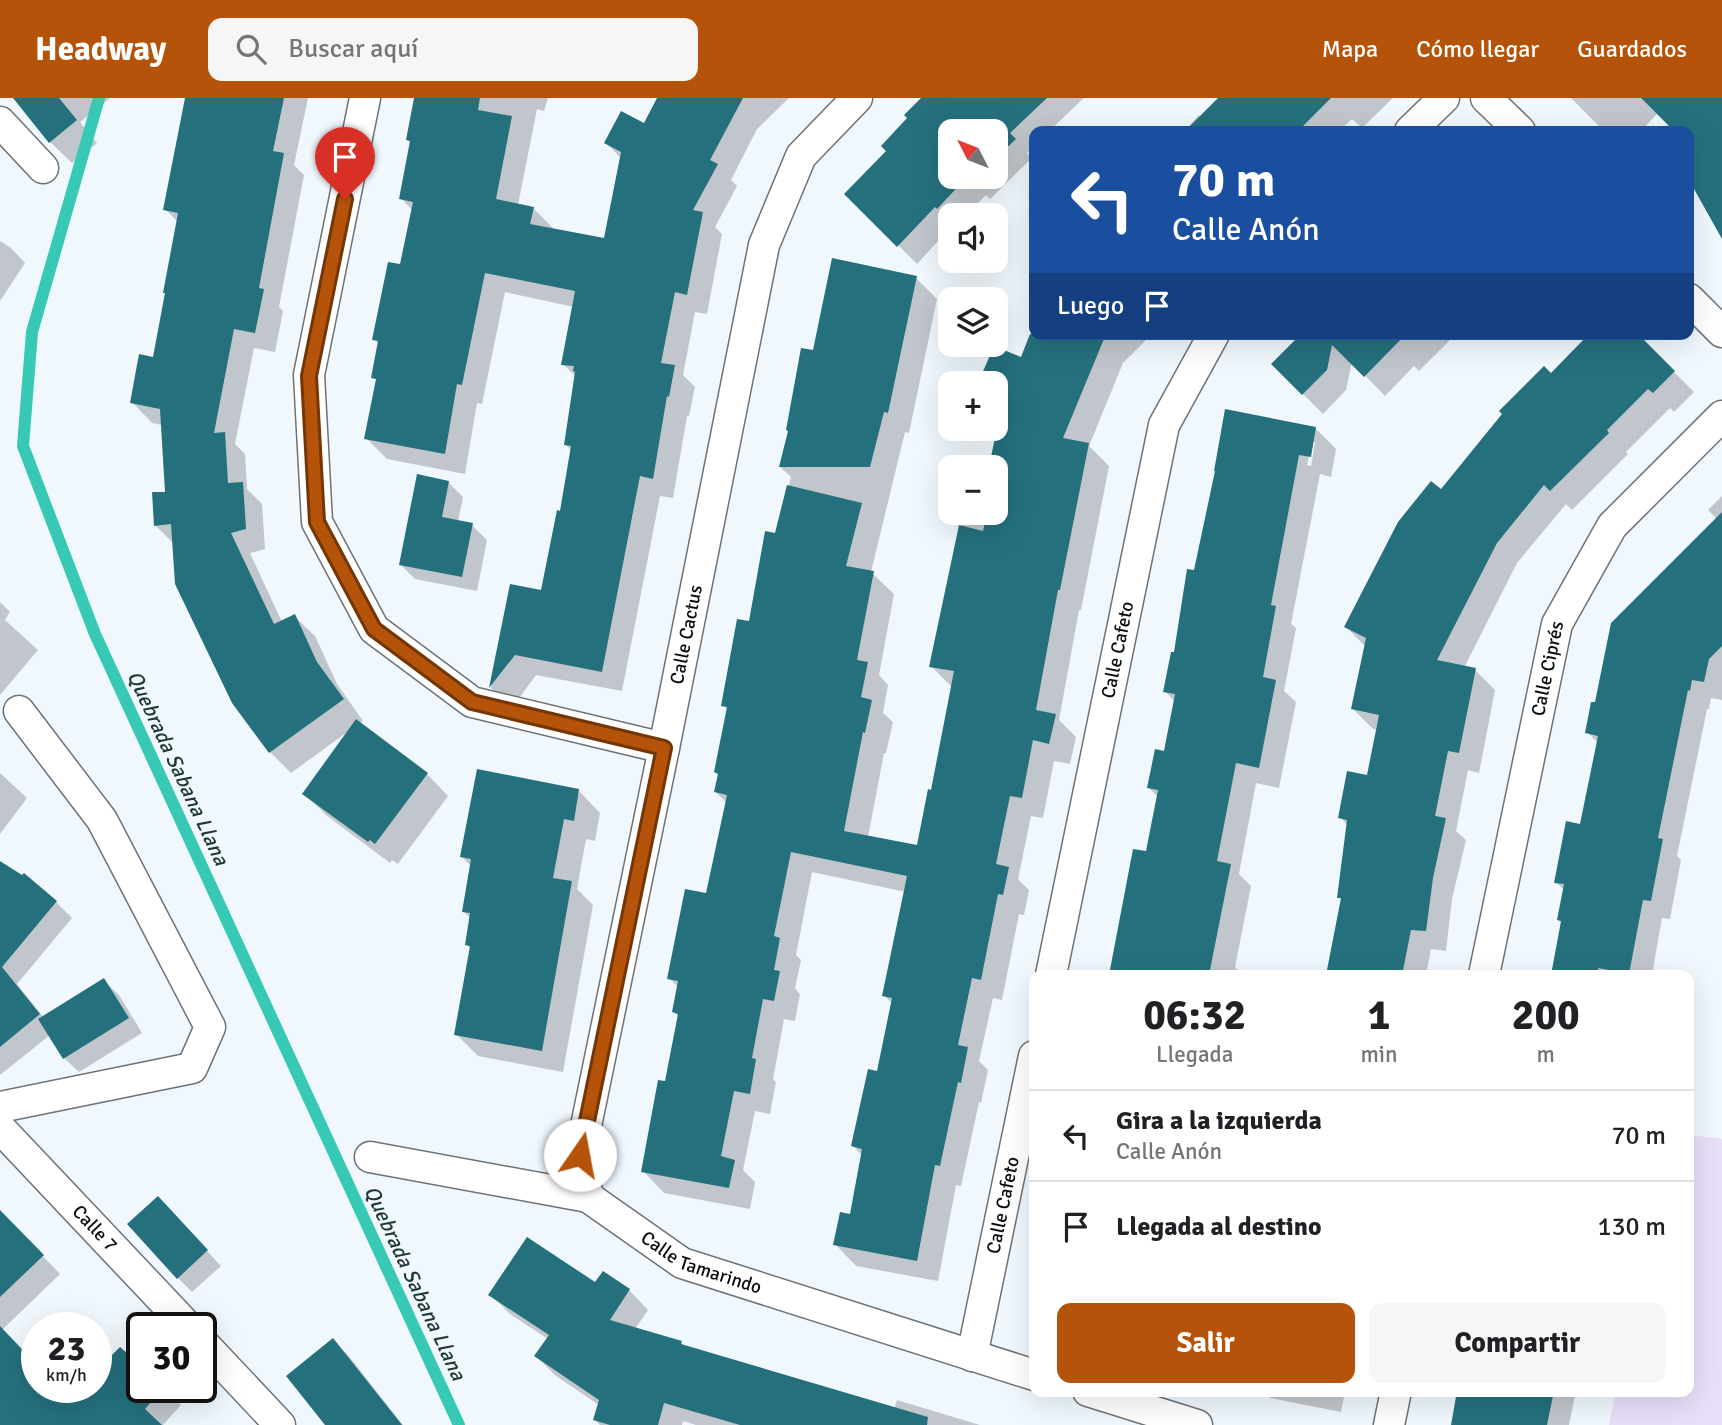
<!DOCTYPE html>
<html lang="es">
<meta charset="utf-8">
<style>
body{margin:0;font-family:Signika,sans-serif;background:#f6f6f6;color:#202124;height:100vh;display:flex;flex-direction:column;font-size:26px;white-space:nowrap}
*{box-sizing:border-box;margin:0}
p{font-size:23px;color:#757577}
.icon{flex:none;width:38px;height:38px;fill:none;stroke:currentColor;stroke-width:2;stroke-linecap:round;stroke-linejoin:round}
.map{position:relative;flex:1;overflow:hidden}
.drawer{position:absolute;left:1029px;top:872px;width:665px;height:427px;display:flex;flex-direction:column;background:#fff;border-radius:14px;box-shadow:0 7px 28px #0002}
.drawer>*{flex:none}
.hud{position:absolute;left:1029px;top:28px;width:665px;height:214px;border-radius:14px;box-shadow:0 7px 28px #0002;background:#1a4fa0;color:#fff;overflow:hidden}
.needle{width:46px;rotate:312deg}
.controls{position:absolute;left:938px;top:21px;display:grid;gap:14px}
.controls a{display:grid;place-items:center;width:70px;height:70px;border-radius:14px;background:#fff;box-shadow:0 7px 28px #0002;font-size:35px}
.speed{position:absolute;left:21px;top:1214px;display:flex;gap:14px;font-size:35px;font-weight:700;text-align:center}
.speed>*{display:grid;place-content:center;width:91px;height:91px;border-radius:50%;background:#fff;box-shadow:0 7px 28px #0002;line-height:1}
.speed small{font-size:18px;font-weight:400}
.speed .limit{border:4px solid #111;border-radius:10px;background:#fff;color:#111}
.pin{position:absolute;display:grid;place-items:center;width:60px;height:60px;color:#fff;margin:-72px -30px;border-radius:50% 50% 50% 0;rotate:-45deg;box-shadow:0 0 7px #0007}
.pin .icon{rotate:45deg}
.me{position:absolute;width:77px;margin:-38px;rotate:12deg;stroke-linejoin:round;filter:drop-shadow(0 0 5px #0008)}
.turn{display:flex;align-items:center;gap:24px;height:147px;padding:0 28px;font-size:32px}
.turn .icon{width:91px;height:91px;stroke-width:2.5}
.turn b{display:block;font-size:49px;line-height:60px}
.then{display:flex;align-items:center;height:66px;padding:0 28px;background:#0003;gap:14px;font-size:26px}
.eta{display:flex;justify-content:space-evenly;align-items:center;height:119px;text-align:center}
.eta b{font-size:42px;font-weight:700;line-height:49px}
.cta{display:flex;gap:14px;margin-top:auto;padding:14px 28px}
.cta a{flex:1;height:80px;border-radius:14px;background:#b45309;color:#fff;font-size:28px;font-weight:700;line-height:80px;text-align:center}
.cta a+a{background:#f6f6f6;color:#202124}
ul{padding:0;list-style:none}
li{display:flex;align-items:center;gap:21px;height:91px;padding:0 28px;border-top:2px solid #e0e0e0}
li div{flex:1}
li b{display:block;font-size:26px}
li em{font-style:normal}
header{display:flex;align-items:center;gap:42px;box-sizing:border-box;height:98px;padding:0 35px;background:#b45309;color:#fff}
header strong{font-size:33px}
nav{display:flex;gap:38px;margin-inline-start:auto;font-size:24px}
.search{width:490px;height:63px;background:#f6f6f6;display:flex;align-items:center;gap:18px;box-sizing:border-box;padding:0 24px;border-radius:14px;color:#757577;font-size:26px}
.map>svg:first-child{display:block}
.green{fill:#e8dff9}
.shadow{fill:#0003;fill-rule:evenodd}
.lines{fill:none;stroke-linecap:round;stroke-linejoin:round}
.stream{stroke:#37c9b4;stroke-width:12}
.building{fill:#25707d}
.street-casing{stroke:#6c7278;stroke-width:33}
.street{stroke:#fff;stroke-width:30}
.route-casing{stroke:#753606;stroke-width:18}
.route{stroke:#b45309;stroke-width:12}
.labels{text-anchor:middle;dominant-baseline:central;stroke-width:5;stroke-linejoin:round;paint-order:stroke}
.street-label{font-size:19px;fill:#0a0d0f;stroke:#f0f8fe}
.water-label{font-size:21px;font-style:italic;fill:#203833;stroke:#f0f8fe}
</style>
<header>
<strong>Headway</strong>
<div class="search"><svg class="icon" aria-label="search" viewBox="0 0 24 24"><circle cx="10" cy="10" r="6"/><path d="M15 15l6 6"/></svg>Buscar aquí</div>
<nav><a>Mapa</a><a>Cómo llegar</a><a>Guardados</a></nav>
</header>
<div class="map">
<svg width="1722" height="1327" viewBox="0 0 1722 1327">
<rect width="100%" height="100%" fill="#f0f8fe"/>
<!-- green -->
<path class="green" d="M 1689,1037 L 1722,1041 L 1722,1327 L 1609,1327 L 1616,1293 L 1689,1293 Z"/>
<!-- shadow -->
<path class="shadow" d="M 15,0 L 108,0 L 109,1 L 80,24 L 97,45 L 72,65 L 50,44 Z
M 186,0 L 308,0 L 294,67 L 304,77 L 279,209 L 283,213 L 275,254 L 254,250 L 235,346 L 245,356 L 247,391 L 262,406 L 265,451 L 250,455 L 282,524 L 294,518 L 315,538 L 337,586 L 363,623 L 359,626 L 427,676 L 448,698 L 398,766 L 392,762 L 390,765 L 326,717 L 304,695 L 350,632 L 291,675 L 270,654 L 234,604 L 174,446 L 155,427 L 166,395 L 162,327 L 152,325 L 132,304 L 154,261 L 178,124 L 165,111 Z
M 415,0 L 548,0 L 544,13 L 537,11 L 518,107 L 533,110 L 554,131 L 605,143 L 621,60 L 606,45 L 645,27 L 659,0 L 789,0 L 757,31 L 731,82 L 737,88 L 715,129 L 722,136 L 707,216 L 695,214 L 683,277 L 695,289 L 689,318 L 687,318 L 673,400 L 660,398 L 622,593 L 536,577 L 512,610 L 491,590 L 512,488 L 542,494 L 561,415 L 572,353 L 565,346 L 576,279 L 563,266 L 574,209 L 505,194 L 482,306 L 477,305 L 465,376 L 387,361 L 366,340 L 378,283 L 373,279 L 379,246 L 374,241 L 401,169 L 413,113 L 401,100 L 411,45 L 408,42 Z
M 924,0 L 1084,0 L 1049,33 L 1034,33 L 1034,48 L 1027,55 L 1032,60 L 990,101 L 986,97 L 966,117 L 950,117 L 950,130 L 917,166 L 847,96 L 889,53 ZM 950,33 L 996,33 L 996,79 L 950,79 Z
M 1221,0 L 1393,0 L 1362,30 L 1352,21 L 1339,33 L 1184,33 L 1199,17 L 1201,20 Z
M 1571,0 L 1641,0 L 1657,16 L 1641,33 L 1604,33 Z
M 1667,27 L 1674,33 L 1663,33 L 1662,31 Z
M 0,143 L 11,150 L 25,165 L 0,203 Z
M 916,180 L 937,201 L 909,335 L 905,334 L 871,474 L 894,496 L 879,577 L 888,587 L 883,615 L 893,624 L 886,655 L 884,655 L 868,739 L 918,749 L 932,694 L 953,590 L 931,568 L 965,415 L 996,415 L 996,369 L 991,369 L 1003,311 L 996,306 L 996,285 L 980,285 L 995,250 L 1022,261 L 1034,231 L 1034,236 L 1152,236 L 1123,265 L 1089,348 L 1109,368 L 1081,512 L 1079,512 L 1059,622 L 1076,639 L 1070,666 L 1054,663 L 1043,720 L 1031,718 L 1018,781 L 1029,792 L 1024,817 L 1019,816 L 1002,902 L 993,900 L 979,963 L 988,972 L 981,1005 L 979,1004 L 961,1088 L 956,1087 L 938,1183 L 856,1168 L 835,1146 L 851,1118 L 863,1058 L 853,1048 L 878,975 L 893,906 L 884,898 L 906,794 L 812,774 L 796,857 L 801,862 L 795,890 L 800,896 L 795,923 L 784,921 L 773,981 L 776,984 L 770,1016 L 755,1013 L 743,1072 L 755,1084 L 750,1111 L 664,1095 L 643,1073 L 667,985 L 679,919 L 674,914 L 678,889 L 669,880 L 707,797 L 727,705 L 716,694 L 719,677 L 716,674 L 728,612 L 723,607 L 750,525 L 776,437 L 791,379 L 780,369 L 790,333 L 815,254 Z
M 1303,236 L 1456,236 L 1419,273 L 1414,268 L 1385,298 L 1352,264 L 1346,292 L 1323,316 L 1273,266 Z
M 1636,236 L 1694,294 L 1674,314 L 1670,310 L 1626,354 L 1628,356 L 1572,412 L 1566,406 L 1517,465 L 1464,570 L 1475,572 L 1495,592 L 1479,675 L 1468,672 L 1456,733 L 1466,742 L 1452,801 L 1446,853 L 1431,851 L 1426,877 L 1328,877 L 1343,803 L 1339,799 L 1348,728 L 1340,719 L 1369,679 L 1378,632 L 1373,631 L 1353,611 L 1366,549 L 1346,529 L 1441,393 L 1551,277 Z
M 1315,330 L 1336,351 L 1331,379 L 1320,376 L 1291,526 L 1296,530 L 1284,593 L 1296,604 L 1279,690 L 1256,685 L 1239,776 L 1251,788 L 1235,869 L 1242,877 L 1110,877 L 1147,755 L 1158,699 L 1149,690 L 1166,655 L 1175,604 L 1165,593 L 1196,474 ZM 1312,344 L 1315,344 L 1311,368 L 1307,367 Z
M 448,384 L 463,399 L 458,424 L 472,427 L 487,442 L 477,493 L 415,481 L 401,467 Z
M 1722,398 L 1722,602 L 1711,600 L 1709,611 L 1707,611 L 1677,758 L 1681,762 L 1670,821 L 1662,820 L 1652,877 L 1553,877 L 1562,825 L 1558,822 L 1564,792 L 1556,784 L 1581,728 L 1598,645 L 1587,634 L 1596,606 L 1717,421 L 1708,412 Z
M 0,504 L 10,514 L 5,522 L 38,552 L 0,597 Z
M 0,675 L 27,700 L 0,736 Z
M 579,693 L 600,715 L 595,743 L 586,741 L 577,791 L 593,807 L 563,974 L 478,958 L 456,936 L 471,851 L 467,847 L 471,821 L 464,814 L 471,768 L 462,759 Z
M 0,765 L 56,804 L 72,820 L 17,886 L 44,920 L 104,883 L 119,897 L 142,935 L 79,974 L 64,960 L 50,937 L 0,977 Z
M 0,1114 L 60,1176 L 2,1232 L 37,1290 L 163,1290 L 181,1307 L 163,1327 L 0,1327 Z
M 172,1115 L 221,1168 L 192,1194 L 178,1180 Z
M 595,1187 L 629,1192 L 648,1212 L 635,1231 L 681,1245 L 686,1249 L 894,1311 L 897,1302 L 980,1327 L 696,1327 L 683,1323 L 682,1327 L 600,1327 L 595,1322 L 599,1307 L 556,1278 L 536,1258 L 548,1241 L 510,1216 L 490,1196 Z
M 333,1243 L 348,1257 L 403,1327 L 327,1327 Z
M 1263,1293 L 1345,1293 L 1341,1314 L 1270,1300 Z
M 1459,1293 L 1576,1293 L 1569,1327 L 1452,1327 Z"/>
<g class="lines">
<!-- stream -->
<path class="stream" d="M 99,0 L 32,234 L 23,348 L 95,536 L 459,1327"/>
</g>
<!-- building -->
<path class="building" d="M 13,0 L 59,0 L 77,22 L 49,45 Z
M 185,0 L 284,0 L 273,53 L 284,55 L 259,190 L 264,191 L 255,235 L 234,231 L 214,335 L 225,334 L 228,385 L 243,384 L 246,431 L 231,435 L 274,526 L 295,516 L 317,564 L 344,601 L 269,655 L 232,605 L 175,486 L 171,426 L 154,428 L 152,394 L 165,394 L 160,311 L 130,305 L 139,256 L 153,259 L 165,195 L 163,195 L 178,115 L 163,112 Z
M 414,0 L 480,0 L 478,12 L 512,18 L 496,101 L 534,109 L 530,126 L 604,140 L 621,54 L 604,45 L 621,13 L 644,25 L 657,0 L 743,0 L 710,62 L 718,66 L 693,112 L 703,114 L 687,197 L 675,194 L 661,265 L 675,267 L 669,299 L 667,298 L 653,381 L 640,378 L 602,574 L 515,557 L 489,590 L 510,486 L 541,492 L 557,412 L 560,413 L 571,348 L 564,347 L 575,274 L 573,273 L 574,268 L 561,267 L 575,193 L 485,175 L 462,287 L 457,286 L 445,356 L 364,341 L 376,281 L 371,280 L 378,243 L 372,242 L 388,164 L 400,166 L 413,104 L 399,101 L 410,43 L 406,42 Z
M 921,0 L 1047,0 L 1010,35 L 1016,41 L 996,60 L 996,33 L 950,33 L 950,79 L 976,79 L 970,84 L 966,80 L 937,111 L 935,109 L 897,149 L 844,96 L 886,53 L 881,48 L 907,20 L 904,17 Z
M 1218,0 L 1331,0 L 1298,33 L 1185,33 Z
M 1641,0 L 1722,0 L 1722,141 L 1689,82 L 1689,33 L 1674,33 Z
M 832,160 L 917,178 L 888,315 L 884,314 L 870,369 L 779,369 L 788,333 L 786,332 L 801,250 L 813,252 Z
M 1030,236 L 1106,236 L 1063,340 L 1089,345 L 1060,492 L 1058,492 L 1036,612 L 1056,616 L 1049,646 L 1033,642 L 1022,700 L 1010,698 L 996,766 L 1009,769 L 1003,797 L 998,796 L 981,882 L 972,880 L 958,947 L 968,949 L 961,985 L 958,984 L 940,1068 L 935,1067 L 917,1163 L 833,1147 L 840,1114 L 850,1116 L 862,1051 L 851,1048 L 868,971 L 877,973 L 892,900 L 882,898 L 907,778 L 791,754 L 774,838 L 780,840 L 774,872 L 780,873 L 774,903 L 763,901 L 752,960 L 756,961 L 750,996 L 734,993 L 721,1058 L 735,1062 L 729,1090 L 641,1074 L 658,982 L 665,983 L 678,916 L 672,914 L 678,883 L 667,881 L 685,791 L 706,795 L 727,697 L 714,694 L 718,676 L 714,674 L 727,609 L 721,608 L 737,521 L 749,523 L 765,433 L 775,435 L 787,387 L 862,405 L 846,468 L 874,473 L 857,562 L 868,564 L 861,599 L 872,602 L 865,635 L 863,634 L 844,733 L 917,747 L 928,691 L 931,692 L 954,573 L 929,569 L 959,427 L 983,433 L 987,415 L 996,415 L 996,379 L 998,369 L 989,369 L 1003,300 L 996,297 L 996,285 L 978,285 L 994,248 L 1021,259 Z
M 1301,236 L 1406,236 L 1364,279 L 1332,247 L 1327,272 L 1302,297 L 1271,266 Z
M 1589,236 L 1638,236 L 1675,273 L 1653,295 L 1648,291 L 1607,332 L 1609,335 L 1550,393 L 1544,387 L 1497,445 L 1437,562 L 1476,570 L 1459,655 L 1448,653 L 1435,718 L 1446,720 L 1433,780 L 1426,833 L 1411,832 L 1402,877 L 1326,877 L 1341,800 L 1337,800 L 1347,722 L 1338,720 L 1347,673 L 1367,677 L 1379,617 L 1351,611 L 1366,540 L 1344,529 L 1398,424 L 1431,383 L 1441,391 L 1502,316 L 1499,313 L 1544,268 L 1551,275 Z
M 1225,311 L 1316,329 L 1311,359 L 1299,357 L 1271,507 L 1276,508 L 1263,579 L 1276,582 L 1259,670 L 1236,665 L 1217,763 L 1231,766 L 1209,877 L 1109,877 L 1133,751 L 1146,753 L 1158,692 L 1147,690 L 1155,651 L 1164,653 L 1175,596 L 1163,594 L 1171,554 L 1174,554 L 1187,471 L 1194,472 L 1215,373 L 1214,373 Z
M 417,376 L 449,383 L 442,419 L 473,425 L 462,479 L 399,467 Z
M 1722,414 L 1722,548 L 1709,561 L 1704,584 L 1692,582 L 1690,593 L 1688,592 L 1658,740 L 1663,741 L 1651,803 L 1643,802 L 1629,876 L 1598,870 L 1598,873 L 1592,872 L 1591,877 L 1551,877 L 1561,823 L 1557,822 L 1564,786 L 1554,785 L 1566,723 L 1580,726 L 1598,638 L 1585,635 L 1591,604 L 1595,604 L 1611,525 Z
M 356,621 L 428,675 L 375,746 L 370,742 L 368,744 L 302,696 Z
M 477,671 L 579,691 L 574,723 L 564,721 L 553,780 L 572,783 L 542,953 L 454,937 L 470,848 L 465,847 L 470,815 L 462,814 L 471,761 L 460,759 Z
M 0,763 L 22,777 L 24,775 L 57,803 L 2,869 L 40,916 L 0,949 Z
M 104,880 L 129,920 L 63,961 L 38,921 Z
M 158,1098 L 208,1152 L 177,1181 L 127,1126 Z
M 0,1112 L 44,1157 L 0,1199 Z
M 527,1139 L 595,1184 L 603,1173 L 630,1191 L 610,1222 L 682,1243 L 681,1246 L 928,1319 L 927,1327 L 740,1327 L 664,1305 L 658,1327 L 610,1327 L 593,1322 L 599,1302 L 534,1258 L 549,1237 L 488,1197 Z
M 0,1228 L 37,1267 L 37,1290 L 96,1290 L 96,1243 L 112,1257 L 120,1249 L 142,1268 L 142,1290 L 163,1290 L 145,1311 L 162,1327 L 0,1327 Z
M 333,1240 L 402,1327 L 325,1327 L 286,1278 Z
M 1457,1293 L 1554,1293 L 1547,1327 L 1451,1327 Z"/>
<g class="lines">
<defs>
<g id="street">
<path d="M 365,0 L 309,277 L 317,424 L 374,531 L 472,604 L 664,650"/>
<path d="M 1486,0 L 1520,33"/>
<path d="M 0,24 L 43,70"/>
<path d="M 1410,33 L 1444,0"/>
<path d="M 1689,201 L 1722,234"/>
<path id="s1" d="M 1051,877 L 1164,327 L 1214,236"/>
<path id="s2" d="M 1484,877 L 1557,526 L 1612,428 L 1722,318"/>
<path d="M 0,1009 L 192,970 L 210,929 L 102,722 L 19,613"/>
<path id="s3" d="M 0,1030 L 189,1230"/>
<path id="s4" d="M 370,1059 L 588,1099 L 682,1165 L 1034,1277"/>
<path id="s5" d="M 588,1099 L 580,1057 L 664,650 L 764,147 L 801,58 L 857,0"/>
<path d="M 201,1243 L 280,1327"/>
<path id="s6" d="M 972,1258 L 1034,958"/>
<path d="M 1088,1293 L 1197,1327"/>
<path d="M 1389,1327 L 1396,1293"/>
</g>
</defs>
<!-- street casing -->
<use href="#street" class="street-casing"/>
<!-- street -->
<use href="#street" class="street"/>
</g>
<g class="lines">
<defs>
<path id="route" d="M 345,101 L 309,278 L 317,424 L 374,531 L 472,604 L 664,650 L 580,1057"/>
</defs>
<!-- route casing -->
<use href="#route" class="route-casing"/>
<!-- route -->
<use href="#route" class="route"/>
</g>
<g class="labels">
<!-- street labels -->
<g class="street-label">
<text stroke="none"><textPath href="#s5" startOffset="574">Calle Cactus</textPath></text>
<text stroke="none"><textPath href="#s1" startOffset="332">Calle Cafeto</textPath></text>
<text stroke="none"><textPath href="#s2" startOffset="313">Calle Ciprés</textPath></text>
<text stroke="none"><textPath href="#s6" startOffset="154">Calle Cafeto</textPath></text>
<text stroke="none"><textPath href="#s3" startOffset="138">Calle 7</textPath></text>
<text stroke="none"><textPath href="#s4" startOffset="354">Calle Tamarindo</textPath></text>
</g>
<!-- water labels -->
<g class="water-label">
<text transform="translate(178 670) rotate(65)">Quebrada Sabana Llana</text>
<text transform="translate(415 1185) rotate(65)">Quebrada Sabana Llana</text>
</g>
</g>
</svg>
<div class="controls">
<a><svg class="needle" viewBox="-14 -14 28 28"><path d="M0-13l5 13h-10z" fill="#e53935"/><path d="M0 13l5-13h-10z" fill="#757577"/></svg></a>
<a><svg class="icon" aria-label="sound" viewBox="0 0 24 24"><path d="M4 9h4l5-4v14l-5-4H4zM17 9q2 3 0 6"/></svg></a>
<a><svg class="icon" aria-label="layers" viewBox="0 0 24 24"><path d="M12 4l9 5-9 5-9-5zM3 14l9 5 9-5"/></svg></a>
<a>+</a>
<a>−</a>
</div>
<div class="speed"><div>23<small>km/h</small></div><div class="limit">30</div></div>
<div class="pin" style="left:345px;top:101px;background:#d93025"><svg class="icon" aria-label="arrive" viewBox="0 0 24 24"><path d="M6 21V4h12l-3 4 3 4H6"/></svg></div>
<svg class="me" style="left:580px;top:1057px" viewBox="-20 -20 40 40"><circle r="19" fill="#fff"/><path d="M0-13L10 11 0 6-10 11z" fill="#b45309"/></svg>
<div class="hud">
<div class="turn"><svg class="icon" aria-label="left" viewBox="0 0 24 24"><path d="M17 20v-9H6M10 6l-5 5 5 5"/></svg><div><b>70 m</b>Calle Anón</div></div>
<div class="then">Luego<svg class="icon" aria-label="arrive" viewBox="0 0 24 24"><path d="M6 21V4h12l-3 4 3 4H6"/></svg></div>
</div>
<section class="drawer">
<div class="eta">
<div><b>06:32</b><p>Llegada</p></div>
<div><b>1</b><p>min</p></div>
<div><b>200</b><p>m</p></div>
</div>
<ul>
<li><svg class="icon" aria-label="left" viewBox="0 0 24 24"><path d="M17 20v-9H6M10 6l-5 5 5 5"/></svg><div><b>Gira a la izquierda</b><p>Calle Anón</p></div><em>70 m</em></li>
<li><svg class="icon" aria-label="arrive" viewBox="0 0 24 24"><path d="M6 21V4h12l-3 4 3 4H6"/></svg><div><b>Llegada al destino</b></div><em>130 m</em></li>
</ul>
<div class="cta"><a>Salir</a><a>Compartir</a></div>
</section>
</div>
